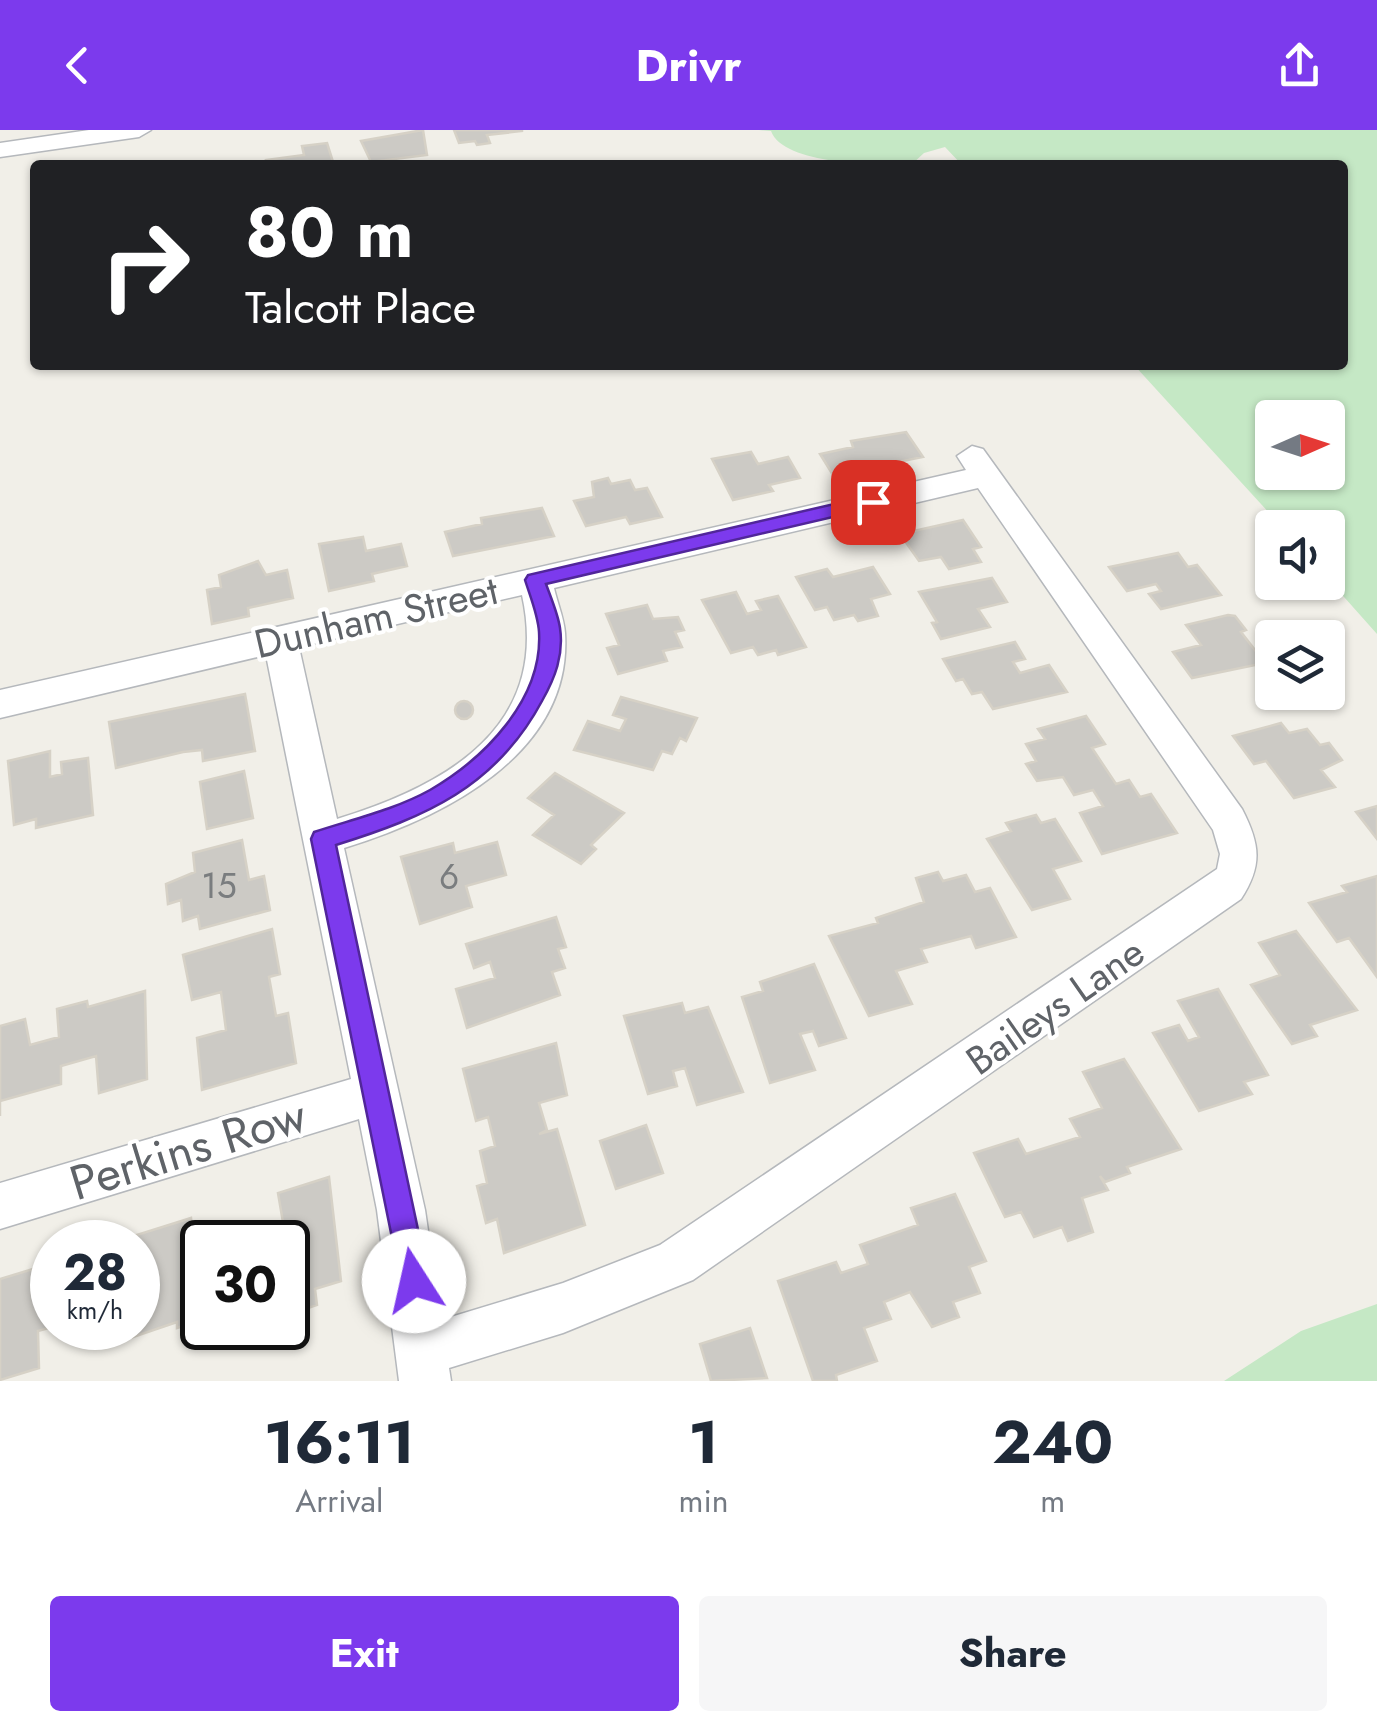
<!DOCTYPE html>
<style>
body{margin:0;font-family:Jost,sans-serif;background:#f6f6f7;color:#1f2937;height:100vh;display:flex;flex-direction:column;font-size:38px;white-space:nowrap}
*{box-sizing:border-box;margin:0}
p{font-size:32px;color:#747a83}
.icon{flex:none;width:55px;height:55px;fill:none;stroke:currentColor;stroke-width:2;stroke-linecap:round;stroke-linejoin:round}
.map{position:relative;height:1251px;overflow:hidden}
.sheet{display:flex;flex-direction:column;background:#fff;flex:1}
.sheet>*{flex:none}
.hud{position:absolute;left:30px;top:30px;width:1318px;height:210px;border-radius:10px;box-shadow:0 2px 8px #0004;background:#202124;color:#fff;overflow:hidden}
.needle{width:65px;rotate:87deg}
.controls{position:absolute;left:1255px;top:270px;display:grid;gap:20px}
.controls a{display:grid;place-items:center;width:90px;height:90px;border-radius:10px;background:#fff;box-shadow:0 2px 8px #0004;font-size:50px}
.speed{position:absolute;left:30px;top:1090px;display:flex;gap:20px;font-size:50px;font-weight:700;text-align:center}
.speed>*{display:grid;place-content:center;width:130px;height:130px;border-radius:50%;background:#fff;box-shadow:0 2px 8px #0004;line-height:1}
.speed small{font-size:25px;font-weight:400}
.speed .limit{border:5px solid #111;border-radius:15px;background:#fff;color:#111}
.pin{position:absolute;display:grid;place-items:center;width:85px;height:85px;color:#fff;margin:-42px;border-radius:20px;box-shadow:0 5px 15px #0006}
.me{position:absolute;width:110px;margin:-55px;rotate:350deg;stroke-linejoin:round;filter:drop-shadow(0 0 8px #0008)}
.turn{display:flex;align-items:center;gap:35px;height:210px;padding:0 50px;font-size:45px}
.turn .icon{width:130px;height:130px;stroke-width:2.5}
.turn b{display:block;font-size:70px;line-height:85px}
.eta{display:flex;justify-content:space-evenly;align-items:center;height:170px;text-align:center}
.eta b{font-size:60px;font-weight:700;line-height:70px}
.cta{display:flex;gap:20px;margin-top:auto;padding:20px 50px}
.cta a{flex:1;height:115px;border-radius:10px;background:#7c3aed;color:#fff;font-size:40px;font-weight:700;line-height:115px;text-align:center}
.cta a+a{background:#f6f6f7;color:#1f2937}
header{display:flex;justify-content:space-between;align-items:center;height:130px;padding:0 50px;background:#7c3aed;color:#fff;font-size:45px;font-weight:700}
.map>svg:first-child{display:block}
.green{fill:#c5e8c5;fill-rule:evenodd}
.building{fill:#cccac5;stroke:#d6d1c6;stroke-width:2.5}
.lines{fill:none;stroke-linecap:round;stroke-linejoin:round}
.street-casing{stroke:#b5b8bc;stroke-width:3}
.street{fill:#fff;fill-rule:evenodd}
.route{fill:#7c3aed;stroke:#51269a;stroke-width:2.5}
.labels{text-anchor:middle;dominant-baseline:central;stroke-width:8;stroke-linejoin:round;paint-order:stroke}
.number-label{font-size:35px;fill:#7a7d7f}
.street-label{font-size:40px;fill:#5f6368;stroke:#fff}
.near-street-label{font-size:48px;fill:#5f6368;stroke:#fff}
</style>
<header><svg class="icon" aria-label="back" viewBox="0 0 24 24"><path d="M15 5l-7 7 7 7"/></svg>Drivr<svg class="icon" aria-label="share" viewBox="0 0 24 24"><path d="M12 15V3M7 8l5-5 5 5M5 13v7h14v-7"/></svg></header>
<div class="map">
<svg width="1377" height="1251" viewBox="0 0 1377 1251">
<rect width="100%" height="100%" fill="#f1efe8"/>
<!-- green -->
<path class="green" d="M 759,0 L 1377,0 L 1377,504 L 1328,449 L 1328,398 L 1282,397 L 1134,235 L 1342,235 L 1342,35 L 962,35 L 945,17 L 924,23 L 911,35 C 880,35 783,35 771,1 ZM 1272,288 L 1328,288 L 1328,342 L 1272,342 Z
M 1377,1174 L 1377,1251 L 1224,1251 L 1301,1201 Z"/>
<!-- building -->
<path class="building" d="M 423,0 L 427,25 L 371,32 L 361,11 Z
M 454,0 L 522,0 L 522,1 L 487,5 L 490,13 L 477,15 L 475,11 L 459,13 Z
M 327,13 L 334,35 L 267,35 L 266,30 L 304,25 L 302,16 Z
M 906,302 L 923,327 L 833,345 L 820,324 L 853,317 L 851,311 Z
M 751,322 L 758,334 L 788,327 L 800,348 L 769,355 L 773,361 L 733,370 L 712,329 Z
M 608,348 L 611,354 L 630,350 L 635,360 L 647,358 L 662,387 L 630,394 L 626,387 L 586,396 L 574,371 L 594,367 L 592,352 Z
M 542,378 L 554,406 L 453,426 L 445,402 L 482,394 L 481,388 Z
M 963,390 L 981,417 L 973,419 L 981,432 L 949,439 L 941,427 L 919,431 L 900,404 Z
M 363,407 L 366,421 L 401,414 L 407,436 L 372,444 L 374,451 L 329,461 L 319,414 Z
M 1178,423 L 1188,437 L 1197,435 L 1221,465 L 1161,479 L 1149,464 L 1161,461 L 1156,454 L 1127,461 L 1109,437 Z
M 258,431 L 266,445 L 287,440 L 293,468 L 248,478 L 249,486 L 212,494 L 207,460 L 221,457 L 219,445 Z
M 873,437 L 890,464 L 871,469 L 878,486 L 858,491 L 854,485 L 834,490 L 827,477 L 815,480 L 796,447 L 827,439 L 833,447 Z
M 992,448 L 1007,472 L 978,479 L 990,497 L 941,509 L 932,493 L 937,492 L 919,462 Z
M 736,462 L 747,484 L 761,480 L 756,471 L 778,466 L 806,517 L 778,525 L 776,520 L 758,525 L 753,517 L 731,523 L 702,470 Z
M 647,475 L 653,489 L 678,487 L 684,500 L 675,502 L 682,517 L 663,521 L 667,531 L 618,544 L 607,518 L 619,515 L 606,484 Z
M 1228,485 L 1235,486 L 1246,500 L 1241,502 L 1265,533 L 1192,548 L 1173,522 L 1201,515 L 1186,495 Z
M 1015,512 L 1025,529 L 1013,532 L 1020,543 L 1049,535 L 1067,562 L 993,579 L 982,562 L 972,564 L 963,549 L 956,551 L 943,529 Z
M 245,564 L 255,621 L 203,631 L 202,620 L 183,622 L 116,638 L 109,592 Z
M 621,567 L 697,588 L 686,611 L 680,608 L 672,624 L 662,621 L 653,640 L 574,620 L 588,591 L 620,601 L 626,589 L 613,585 Z
M455 580a9 9 0 1 1 18 0a9 9 0 1 1-18 0Z
M 1086,586 L 1105,614 L 1092,618 L 1116,654 L 1129,650 L 1140,667 L 1151,664 L 1177,703 L 1102,724 L 1080,683 L 1103,676 L 1093,660 L 1074,665 L 1063,647 L 1037,651 L 1026,634 L 1036,631 L 1026,614 L 1045,609 L 1038,599 Z
M 1281,593 L 1289,603 L 1307,599 L 1320,615 L 1329,613 L 1342,630 L 1321,640 L 1335,657 L 1294,668 L 1266,631 L 1254,634 L 1233,606 Z
M 50,621 L 50,647 L 62,644 L 61,632 L 88,628 L 93,685 L 36,698 L 36,689 L 14,695 L 8,631 Z
M 244,641 L 253,688 L 207,699 L 200,652 Z
M 555,643 L 624,683 L 591,715 L 596,719 L 581,734 L 533,705 L 554,685 L 528,668 Z
M 1377,676 L 1377,709 L 1356,682 Z
M 1036,685 L 1041,693 L 1055,689 L 1081,731 L 1053,739 L 1070,769 L 1032,780 L 987,709 L 1011,701 L 1006,693 Z
M 242,710 L 249,750 L 264,746 L 270,780 L 200,799 L 198,786 L 183,791 L 181,770 L 168,774 L 166,754 L 195,742 L 193,723 Z
M 497,712 L 506,745 L 466,756 L 472,777 L 420,794 L 401,727 L 453,713 L 455,723 Z
M 938,742 L 943,751 L 966,745 L 975,762 L 990,758 L 1016,807 L 976,818 L 971,806 L 921,819 L 927,832 L 896,841 L 912,874 L 869,886 L 829,806 L 878,793 L 876,788 L 924,772 L 916,748 Z
M 1377,746 L 1377,847 L 1349,808 L 1337,812 L 1309,773 L 1347,762 L 1342,756 Z
M 556,787 L 566,817 L 558,819 L 565,838 L 552,842 L 560,865 L 467,898 L 456,859 L 495,848 L 490,832 L 474,838 L 466,814 Z
M 272,799 L 280,844 L 269,847 L 276,886 L 288,883 L 296,933 L 202,960 L 197,908 L 226,900 L 221,862 L 192,870 L 183,825 Z
M 1296,801 L 1357,880 L 1310,895 L 1317,906 L 1292,914 L 1251,855 L 1280,845 L 1259,813 Z
M 814,834 L 846,908 L 819,916 L 813,901 L 800,904 L 815,940 L 770,953 L 742,867 L 763,861 L 760,852 Z
M 1218,859 L 1268,945 L 1244,952 L 1252,964 L 1199,981 L 1153,903 L 1179,895 L 1188,911 L 1199,907 L 1178,871 Z
M 145,861 L 147,949 L 99,963 L 96,926 L 61,936 L 61,954 L 0,971 L 0,986 L 0,896 L 25,889 L 30,915 L 59,907 L 57,879 L 87,871 L 88,877 Z
M 682,873 L 685,883 L 708,877 L 743,962 L 697,975 L 685,938 L 673,941 L 677,956 L 648,964 L 624,886 Z
M 556,913 L 567,965 L 539,973 L 547,1000 L 539,1004 L 557,999 L 585,1095 L 504,1123 L 497,1089 L 486,1093 L 477,1056 L 487,1053 L 480,1021 L 495,1016 L 488,987 L 476,991 L 463,939 Z
M 1124,929 L 1181,1019 L 1127,1037 L 1130,1043 L 1105,1052 L 1100,1046 L 1108,1060 L 1082,1068 L 1093,1102 L 1068,1111 L 1062,1097 L 1034,1107 L 1021,1082 L 1005,1087 L 974,1023 L 1018,1009 L 1026,1024 L 1080,1007 L 1070,989 L 1102,978 L 1083,942 Z
M 646,995 L 663,1043 L 616,1059 L 600,1011 Z
M 329,1047 L 341,1151 L 315,1159 L 317,1175 L 288,1185 L 288,1112 L 237,1112 L 235,1102 L 268,1093 L 270,1109 L 285,1104 L 278,1063 Z
M 955,1064 L 986,1131 L 969,1137 L 980,1163 L 953,1172 L 959,1187 L 932,1197 L 910,1162 L 884,1172 L 891,1189 L 864,1198 L 877,1231 L 836,1245 L 837,1251 L 813,1251 L 778,1151 L 836,1132 L 841,1143 L 868,1134 L 860,1115 L 918,1095 L 911,1078 Z
M 191,1088 L 202,1190 L 177,1198 L 177,1192 L 133,1207 L 132,1198 L 138,1198 L 138,1112 L 128,1112 L 127,1108 Z
M 33,1139 L 33,1151 L 52,1145 L 52,1197 L 38,1201 L 39,1238 L 0,1250 L 0,1149 Z
M 750,1198 L 767,1248 L 711,1251 L 700,1214 Z"/>
<g class="lines">
<defs>
<path id="street" d="M 89,0 L 151,0 L 139,7 L 0,27 L 0,13 Z
M 972,316 L 983,319 L 1242,679 C 1260,714 1263,735 1241,769 L 693,1150 L 563,1203 L 449,1238 L 451,1251 L 399,1251 L 377,1080 L 359,989 L 0,1099 L 0,1053 L 351,949 L 266,525 L 0,588 L 0,560 L 966,340 L 957,326 ZM 978,358 L 1213,700 L 1220,724 L 1217,739 L 660,1115 L 563,1153 L 441,1190 L 425,1080 L 344,718 C 441,688 573,625 565,503 C 564,488 557,472 554,458 ZM 522,465 C 551,596 448,655 337,689 L 299,517 Z"/>
</defs>
<!-- street casing -->
<use href="#street" class="street-casing"/>
<!-- street -->
<use href="#street" class="street"/>
</g>
<!-- route -->
<path class="route" d="M 873,365 L 883,372 L 880,376 L 546,454 C 551,468 558,484 560,498 C 564,525 555,548 542,571 C 496,657 426,687 336,715 L 429,1151 L 424,1162 L 414,1166 L 403,1162 L 311,709 L 314,702 C 353,689 394,680 430,660 C 485,628 543,569 539,502 C 538,485 530,466 525,450 L 528,445 Z"/>
<g class="labels">
<!-- number labels -->
<g class="number-label">
<text x="449" y="747">6</text>
<text x="219" y="756">15</text>
</g>
<!-- street labels -->
<g class="street-label">
<text transform="translate(376 487) rotate(-13)">Dunham Street</text>
<text transform="translate(1055 876) rotate(-35)">Baileys Lane</text>
</g>
<!-- near-street labels -->
<g class="near-street-label">
<text transform="translate(188 1019) rotate(-17)">Perkins Row</text>
</g>
</g>
</svg>
<div class="controls">
<a><svg class="needle" viewBox="-14 -14 28 28"><path d="M0-13l5 13h-10z" fill="#e53935"/><path d="M0 13l5-13h-10z" fill="#747a83"/></svg></a>
<a><svg class="icon" aria-label="sound" viewBox="0 0 24 24"><path d="M4 9h4l5-4v14l-5-4H4zM17 9q2 3 0 6"/></svg></a>
<a><svg class="icon" aria-label="layers" viewBox="0 0 24 24"><path d="M12 4l9 5-9 5-9-5zM3 14l9 5 9-5"/></svg></a>
</div>
<div class="speed"><div>28<small>km/h</small></div><div class="limit">30</div></div>
<div class="pin" style="left:873px;top:372px;background:#d93025"><svg class="icon" aria-label="arrive" viewBox="0 0 24 24"><path d="M6 21V4h12l-3 4 3 4H6"/></svg></div>
<svg class="me" style="left:414px;top:1151px" viewBox="-20 -20 40 40"><circle r="19" fill="#fff"/><path d="M0-13L10 11 0 6-10 11z" fill="#7c3aed"/></svg>
<div class="hud">
<div class="turn"><svg class="icon" aria-label="right" viewBox="0 0 24 24"><path d="M7 20v-9h11M14 6l5 5-5 5"/></svg><div><b>80 m</b>Talcott Place</div></div>
</div>
</div>
<section class="sheet">
<div class="eta">
<div><b>16:11</b><p>Arrival</p></div>
<div><b>1</b><p>min</p></div>
<div><b>240</b><p>m</p></div>
</div>
<div class="cta"><a>Exit</a><a>Share</a></div>
</section>
